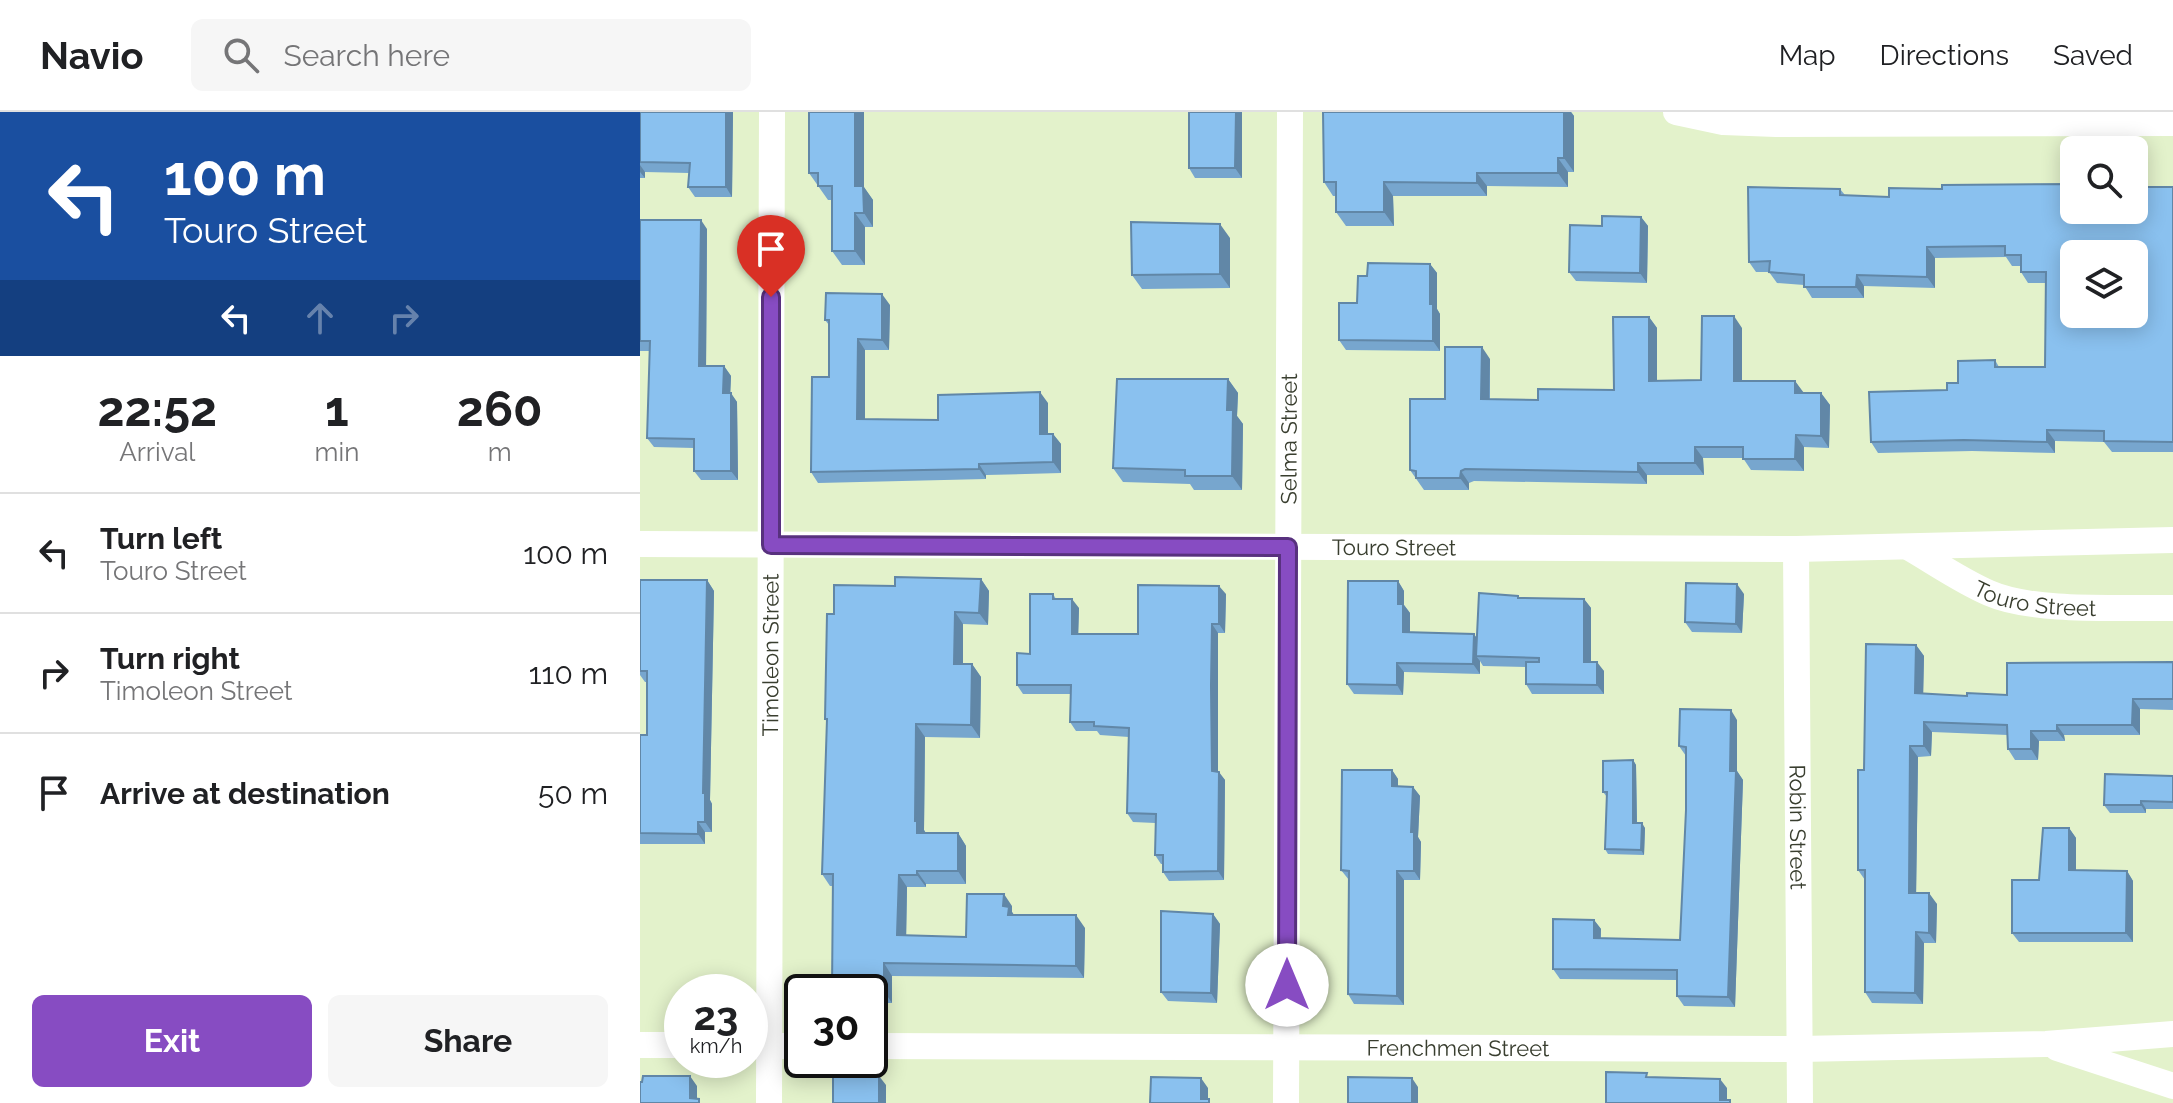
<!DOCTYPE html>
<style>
body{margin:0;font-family:Raleway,sans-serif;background:#f6f6f6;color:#202124;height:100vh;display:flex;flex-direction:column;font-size:30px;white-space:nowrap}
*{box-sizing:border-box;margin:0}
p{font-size:26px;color:#757577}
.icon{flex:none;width:44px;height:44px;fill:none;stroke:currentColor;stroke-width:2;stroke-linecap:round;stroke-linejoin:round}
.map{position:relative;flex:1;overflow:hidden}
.sheet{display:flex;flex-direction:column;background:#fff;width:640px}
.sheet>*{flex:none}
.guide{background:#1a4fa0;color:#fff;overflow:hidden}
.fabs{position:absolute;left:1420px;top:24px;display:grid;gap:16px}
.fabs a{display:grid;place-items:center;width:88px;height:88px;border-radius:12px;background:#fff;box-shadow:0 4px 20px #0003;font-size:40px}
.speed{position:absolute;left:24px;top:862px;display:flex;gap:16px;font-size:40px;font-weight:700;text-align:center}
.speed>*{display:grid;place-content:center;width:104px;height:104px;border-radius:50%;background:#fff;box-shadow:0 4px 20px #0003;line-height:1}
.speed small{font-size:20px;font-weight:400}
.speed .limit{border:4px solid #111;border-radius:12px;background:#fff;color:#111}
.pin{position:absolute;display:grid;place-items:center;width:68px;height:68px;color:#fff;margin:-82px -34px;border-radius:50% 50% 50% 0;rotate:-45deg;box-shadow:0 0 8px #0007}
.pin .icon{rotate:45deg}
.me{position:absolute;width:88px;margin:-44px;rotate:0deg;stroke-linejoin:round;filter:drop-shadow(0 0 6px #0008)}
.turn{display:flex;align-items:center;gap:28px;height:168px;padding:0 32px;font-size:36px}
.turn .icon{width:104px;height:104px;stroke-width:2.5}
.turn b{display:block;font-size:56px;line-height:68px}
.lanes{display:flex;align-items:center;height:76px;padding:0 32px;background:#0003;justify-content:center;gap:40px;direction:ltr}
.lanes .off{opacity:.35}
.eta{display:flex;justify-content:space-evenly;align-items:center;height:136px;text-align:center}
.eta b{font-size:48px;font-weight:700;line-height:56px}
.primary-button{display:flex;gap:16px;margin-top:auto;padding:16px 32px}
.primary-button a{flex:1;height:92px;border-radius:12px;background:#874cc2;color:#fff;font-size:32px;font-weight:700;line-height:92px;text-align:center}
.primary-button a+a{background:#f6f6f6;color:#202124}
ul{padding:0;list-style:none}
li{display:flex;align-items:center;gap:24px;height:120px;padding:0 32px;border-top:2px solid #e0e0e0}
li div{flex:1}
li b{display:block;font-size:30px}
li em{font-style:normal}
header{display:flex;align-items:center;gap:48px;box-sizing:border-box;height:112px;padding:0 40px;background:#fff;border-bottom:2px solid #e0e0e0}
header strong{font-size:38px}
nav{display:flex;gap:44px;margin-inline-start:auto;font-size:28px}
.search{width:560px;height:72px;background:#f6f6f6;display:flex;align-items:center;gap:20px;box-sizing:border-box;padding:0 28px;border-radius:12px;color:#757577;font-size:30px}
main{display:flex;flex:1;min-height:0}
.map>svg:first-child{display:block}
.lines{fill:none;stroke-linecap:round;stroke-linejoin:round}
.minor{stroke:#fff;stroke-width:26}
.wall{fill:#77a6ce}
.shaded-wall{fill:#6187a7}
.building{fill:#8ac1ef;stroke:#6187a7;stroke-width:2;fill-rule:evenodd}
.route-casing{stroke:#58317e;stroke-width:20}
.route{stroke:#874cc2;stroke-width:14}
.labels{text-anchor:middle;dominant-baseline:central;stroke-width:6;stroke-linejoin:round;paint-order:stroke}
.street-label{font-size:22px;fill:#393e2f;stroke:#f0ffd8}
</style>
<header>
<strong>Navio</strong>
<div class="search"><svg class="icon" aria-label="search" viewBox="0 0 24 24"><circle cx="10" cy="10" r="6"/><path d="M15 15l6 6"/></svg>Search here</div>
<nav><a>Map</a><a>Directions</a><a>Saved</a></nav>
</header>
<main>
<section class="sheet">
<div class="guide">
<div class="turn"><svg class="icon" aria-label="left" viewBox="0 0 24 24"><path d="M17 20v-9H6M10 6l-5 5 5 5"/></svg><div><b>100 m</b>Touro Street</div></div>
<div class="lanes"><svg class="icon" aria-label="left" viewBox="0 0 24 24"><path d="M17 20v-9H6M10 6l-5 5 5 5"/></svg><svg class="icon off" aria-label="ahead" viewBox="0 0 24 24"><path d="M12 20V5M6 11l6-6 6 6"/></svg><svg class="icon off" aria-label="right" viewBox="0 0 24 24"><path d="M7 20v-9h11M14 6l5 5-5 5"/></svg></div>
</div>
<div class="eta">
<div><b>22:52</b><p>Arrival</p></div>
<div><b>1</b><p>min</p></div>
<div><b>260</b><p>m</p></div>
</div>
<ul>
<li><svg class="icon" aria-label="left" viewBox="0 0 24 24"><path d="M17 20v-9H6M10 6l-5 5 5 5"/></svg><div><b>Turn left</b><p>Touro Street</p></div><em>100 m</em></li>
<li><svg class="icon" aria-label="right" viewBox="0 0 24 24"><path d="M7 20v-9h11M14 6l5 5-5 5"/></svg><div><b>Turn right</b><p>Timoleon Street</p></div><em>110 m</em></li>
<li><svg class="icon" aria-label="arrive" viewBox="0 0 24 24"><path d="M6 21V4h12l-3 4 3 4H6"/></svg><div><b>Arrive at destination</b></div><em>50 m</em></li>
</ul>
<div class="primary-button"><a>Exit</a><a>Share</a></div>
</section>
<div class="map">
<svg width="1533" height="991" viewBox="0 0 1533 991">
<rect width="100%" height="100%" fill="#e3f2cb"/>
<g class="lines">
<!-- minor -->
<g class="minor">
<path d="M 1036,0 L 1083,10 L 1136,12 L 1533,11"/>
<path id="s1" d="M 0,432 L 1156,437 L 1533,428"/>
<path id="s2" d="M 1268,435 C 1294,450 1321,469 1349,481 C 1394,501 1482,495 1533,496"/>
<path id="s3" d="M 1156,437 L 1160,991"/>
<path d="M 0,933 L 42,933"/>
<path d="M 110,934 L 162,934"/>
<path id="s4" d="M 230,934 L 1160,937 L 1406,932 L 1533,922"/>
<path d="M 1417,936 L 1533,974"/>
<path id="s5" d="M 129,991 L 132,0"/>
<path id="s6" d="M 646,991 L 650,0"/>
</g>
</g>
<!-- wall -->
<path class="wall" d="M 0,0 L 93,0 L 92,85 L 55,85 L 48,75 L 49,61 L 5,60 L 5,66 L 0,66 Z
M 169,0 L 233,88 L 233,115 L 225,115 L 225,153 L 202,153 L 192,139 L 192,88 L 188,88 L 169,61 Z
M 602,0 L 602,66 L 555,66 L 549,56 Z
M 683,0 L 931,0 L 934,4 L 934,60 L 928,60 L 928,75 L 847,74 L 847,84 L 753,84 L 754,114 L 706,114 L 696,100 L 696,84 L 693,84 L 684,70 Z
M 1496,75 L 1533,75 L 1533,340 L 1472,340 L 1464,330 L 1415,329 L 1415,341 L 1332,339 L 1238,341 L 1231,330 L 1307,278 L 1355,248 L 1359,255 L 1405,255 L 1406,171 L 1388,171 L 1381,160 L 1381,154 L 1372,154 L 1366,145 L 1295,146 L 1295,176 L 1224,174 L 1224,186 L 1172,186 L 1164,173 L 1137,171 L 1129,160 L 1116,160 L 1109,150 L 1200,77 L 1205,83 L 1249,85 L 1302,77 Z
M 1001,105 L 1008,114 L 1007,171 L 936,169 L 929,160 L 962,114 Z
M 0,108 L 67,117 L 66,254 L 84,254 L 91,264 L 90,281 L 97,290 L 98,368 L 61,368 L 54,359 L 54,336 L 14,335 L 7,326 L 10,239 L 0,239 Z
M 590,126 L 590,176 L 502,177 L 492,163 Z
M 790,152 L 797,161 L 797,197 L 800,202 L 800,239 L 706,238 L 699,228 L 717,191 L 727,164 Z
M 250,193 L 249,238 L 225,238 L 225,307 L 298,308 L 408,291 L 408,322 L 413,322 L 421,332 L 421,361 L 346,363 L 346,367 L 178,371 L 171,360 L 189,265 L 189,213 L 185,208 Z
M 1009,205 L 1017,216 L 1017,268 L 1061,268 L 1102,216 L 1102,269 L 1155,269 L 1163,281 L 1181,281 L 1190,293 L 1189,336 L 1164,335 L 1164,359 L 1111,358 L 1103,346 L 1063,346 L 1064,363 L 1007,363 L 1007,372 L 834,369 L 829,371 L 829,378 L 784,378 L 770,358 L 850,247 L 850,287 L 898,288 L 974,278 Z
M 588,267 L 598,281 L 597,304 L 603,312 L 602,378 L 554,378 L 550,372 L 483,370 L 473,356 Z
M 341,467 L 349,479 L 348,513 L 323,512 L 323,552 L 332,552 L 341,565 L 340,626 L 285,625 L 284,718 L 286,721 L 318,721 L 326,734 L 326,772 L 286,772 L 286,775 L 267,775 L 266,823 L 326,825 L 372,794 L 372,800 L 374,803 L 445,816 L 444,866 L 252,864 L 252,891 L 230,891 L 230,880 L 193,880 L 192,879 L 193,774 L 190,774 L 182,762 L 187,610 L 185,607 L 194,502 L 255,474 Z
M 0,468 L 67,468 L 74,479 L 70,688 L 72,692 L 72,720 L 65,720 L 65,732 L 0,732 L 0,623 L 7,623 L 7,570 L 5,570 L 0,563 Z
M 758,469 L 764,479 L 764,493 L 770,501 L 770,520 L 834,522 L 837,527 L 878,484 L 880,486 L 944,487 L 951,496 L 951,550 L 964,559 L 964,582 L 892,582 L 886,572 L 886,555 L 843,554 L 840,549 L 840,562 L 764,560 L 763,583 L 714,582 L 707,572 Z
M 413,482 L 416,487 L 439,496 L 438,522 L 498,522 L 586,482 L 585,521 L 578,521 L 577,583 L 578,660 L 585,668 L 584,768 L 529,769 L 523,760 L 523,752 L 521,752 L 515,743 L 515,711 L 493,710 L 487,701 L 489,625 L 460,623 L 457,619 L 436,619 L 430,610 L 430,582 L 383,582 L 377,573 Z
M 1104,482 L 1102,521 L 1052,520 L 1045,510 Z
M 1276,533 L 1284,544 L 1283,582 L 1327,584 L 1367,583 L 1533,550 L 1533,598 L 1500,597 L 1500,623 L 1424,623 L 1425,629 L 1399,629 L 1398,648 L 1375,648 L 1368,637 L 1368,623 L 1292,620 L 1291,644 L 1278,645 L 1276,781 L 1297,792 L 1296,831 L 1284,831 L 1283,892 L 1232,891 L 1225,880 L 1225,768 L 1218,758 L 1224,658 Z
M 1097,608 L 1097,659 L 1103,668 L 1095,895 L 1044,894 L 1037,884 L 1037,868 L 920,867 L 913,857 L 954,808 L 961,817 L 961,826 L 1040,828 L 1046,698 L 1046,644 L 1039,634 Z
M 993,648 L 996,653 L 997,711 L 1005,716 L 1004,743 L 968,742 L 965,737 L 967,685 L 963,680 Z
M 752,658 L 758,667 L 758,674 L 773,675 L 780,684 L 778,725 L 781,730 L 780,768 L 764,768 L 764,893 L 714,892 L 708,882 L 709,768 L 701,758 Z
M 1533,664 L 1533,697 L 1506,697 L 1506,701 L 1470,701 L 1464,693 Z
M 1429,716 L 1436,726 L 1436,758 L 1487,759 L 1493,769 L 1493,830 L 1379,830 L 1372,821 L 1399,768 Z
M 573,802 L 580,812 L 577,891 L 528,889 L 521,880 Z"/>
<!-- shaded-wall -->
<path class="shaded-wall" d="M 86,0 L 93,0 L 92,85 L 86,75 Z
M 215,0 L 224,0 L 224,75 L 233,88 L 233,115 L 224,101 L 215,74 Z
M 596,0 L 602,0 L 602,66 L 595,56 Z
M 924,0 L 931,0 L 934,4 L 934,60 L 924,46 Z
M 918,46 L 928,60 L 928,75 L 918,61 Z
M 0,53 L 5,60 L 5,66 L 0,60 Z
M 837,61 L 847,74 L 847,84 L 837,71 Z
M 744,70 L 753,84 L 754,114 L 744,100 Z
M 215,101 L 225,115 L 225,153 L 215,139 Z
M 1001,105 L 1008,114 L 1007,171 L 1000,161 Z
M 61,108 L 67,117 L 66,263 L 59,254 Z
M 580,112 L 590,126 L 590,176 L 580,162 Z
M 1287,135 L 1295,146 L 1295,176 L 1287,165 Z
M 790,152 L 797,161 L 797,197 L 800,202 L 800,239 L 793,229 L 790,192 Z
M 1217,163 L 1224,174 L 1224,186 L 1216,175 Z
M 242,182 L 250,193 L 249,238 L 242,228 Z
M 1094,204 L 1102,216 L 1102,280 L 1094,269 Z
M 1009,205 L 1017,216 L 1017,280 L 1009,269 Z
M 218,227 L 225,238 L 225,318 L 217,307 Z
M 842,235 L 850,247 L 849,299 L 841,287 Z
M 84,254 L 91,264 L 90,290 L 83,281 Z
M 588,267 L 598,281 L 597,304 L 603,312 L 602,378 L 592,364 L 587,298 Z
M 1155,269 L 1164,281 L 1155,281 Z
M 400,280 L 408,291 L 408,332 L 400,322 Z
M 91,281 L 97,290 L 98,368 L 91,359 Z
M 1181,281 L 1190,293 L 1189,336 L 1181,324 Z
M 1407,318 L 1415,329 L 1415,341 L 1407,330 Z
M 413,322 L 421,332 L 421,361 L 413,350 Z
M 1156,323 L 1164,335 L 1164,359 L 1155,347 Z
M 1055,335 L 1063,346 L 1064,363 L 1055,351 Z
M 998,351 L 1007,363 L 1007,372 L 998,360 Z
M 339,352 L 346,363 L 346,367 L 339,357 Z
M 821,359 L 829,371 L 829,378 L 820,366 Z
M 341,467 L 349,479 L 348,513 L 339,501 Z
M 67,468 L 74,479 L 70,688 L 72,692 L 72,720 L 65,710 L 63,681 Z
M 758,469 L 764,479 L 764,493 L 770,501 L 770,530 L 763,520 L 758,492 Z
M 1097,472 L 1104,482 L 1102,521 L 1096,512 Z
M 579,474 L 586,482 L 585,521 L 579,512 Z
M 432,487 L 439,496 L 438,531 L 432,522 Z
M 944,487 L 951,496 L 951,559 L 944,550 Z
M 315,500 L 323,512 L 323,564 L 314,552 Z
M 572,512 L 578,521 L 578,668 L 572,659 Z
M 834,522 L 840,531 L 836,544 L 840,549 L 840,562 L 833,552 Z
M 1276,533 L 1284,544 L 1283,592 L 1275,581 Z
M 957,550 L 964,559 L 964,582 L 957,573 Z
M 757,551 L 764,560 L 763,583 L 757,573 Z
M 332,552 L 341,565 L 340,626 L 331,613 Z
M 1493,587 L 1500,597 L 1500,623 L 1492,613 Z
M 1091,598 L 1097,608 L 1097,659 L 1103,668 L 1095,895 L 1088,885 Z
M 1284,610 L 1292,620 L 1291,644 L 1284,634 Z
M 276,612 L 285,625 L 284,718 L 286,722 L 277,721 L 275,709 Z
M 1417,613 L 1424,623 L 1425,629 L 1417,619 Z
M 1391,619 L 1399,629 L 1398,648 L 1391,637 Z
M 1270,634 L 1278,645 L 1276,791 L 1269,781 Z
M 993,648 L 996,653 L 997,716 L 993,711 Z
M 752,658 L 758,667 L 758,683 L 752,674 Z
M 579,660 L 585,668 L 584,768 L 578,759 Z
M 773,675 L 780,684 L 778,725 L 781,730 L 780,768 L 774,759 L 771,720 Z
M 1501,689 L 1506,697 L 1506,701 L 1501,693 Z
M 58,710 L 65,720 L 65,732 L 58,722 Z
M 1002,711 L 1005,716 L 1004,743 L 1001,738 Z
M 1429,716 L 1436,726 L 1436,768 L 1429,758 Z
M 318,721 L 326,734 L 326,772 L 318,759 Z
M 277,759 L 286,772 L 286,775 L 277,763 Z
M 757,759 L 764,768 L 764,893 L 757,884 Z
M 1487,759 L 1493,769 L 1493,830 L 1486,821 Z
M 259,763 L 267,775 L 266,835 L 257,823 Z
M 1289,781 L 1297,792 L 1296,831 L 1289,821 Z
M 364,782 L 372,794 L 372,800 L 377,807 L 377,815 L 363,794 Z
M 573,802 L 580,812 L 577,891 L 571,881 Z
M 436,803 L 445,816 L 444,866 L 436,854 Z
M 954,808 L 961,817 L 960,836 L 954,826 Z
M 1276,820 L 1284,831 L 1283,892 L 1275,881 Z
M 244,851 L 252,864 L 252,891 L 244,879 Z
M 50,964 L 57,974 L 57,991 L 50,986 Z
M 239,964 L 246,973 L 246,991 L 239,991 Z
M 561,966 L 568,976 L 568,991 L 561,987 Z
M 772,966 L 778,975 L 778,991 L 772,991 Z
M 1080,967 L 1087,976 L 1087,991 L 1080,988 Z"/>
<!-- building -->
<path class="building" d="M 0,0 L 86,0 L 86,75 L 48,75 L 50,51 L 0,50 Z
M 169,0 L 215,0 L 215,74 L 223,74 L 224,101 L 215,101 L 215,139 L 192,139 L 192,74 L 178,74 L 178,61 L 169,61 Z
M 549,0 L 596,0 L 595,56 L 549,56 Z
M 683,0 L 924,0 L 924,46 L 918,46 L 918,61 L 837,61 L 837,71 L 744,70 L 744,100 L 696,100 L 696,70 L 684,70 Z
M 1434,72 L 1434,98 L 1494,98 L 1494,75 L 1533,75 L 1533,330 L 1464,329 L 1464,319 L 1407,318 L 1407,330 L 1324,328 L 1231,330 L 1229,280 L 1307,278 L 1307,271 L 1318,271 L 1318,249 L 1355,248 L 1355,255 L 1405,255 L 1406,160 L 1381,160 L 1381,143 L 1365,143 L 1365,134 L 1287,135 L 1287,165 L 1217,163 L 1216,175 L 1164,175 L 1164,163 L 1129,160 L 1130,149 L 1109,150 L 1108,75 L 1200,77 L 1200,83 L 1249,85 L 1249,76 L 1302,77 L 1302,73 ZM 1434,142 L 1494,142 L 1494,202 L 1434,202 Z
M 962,104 L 1001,105 L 1000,161 L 929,160 L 930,113 L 962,114 Z
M 0,108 L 61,108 L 59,254 L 84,254 L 83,281 L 91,281 L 91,359 L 54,359 L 54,327 L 7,326 L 10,229 L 0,229 Z
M 491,110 L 580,112 L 580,162 L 492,163 Z
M 728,151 L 790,152 L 790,192 L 793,192 L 793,229 L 699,228 L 699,191 L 717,191 L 718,164 L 727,164 Z
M 186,181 L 242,182 L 242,228 L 218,227 L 217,307 L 298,308 L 298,283 L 400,280 L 400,322 L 413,322 L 413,350 L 339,352 L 339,357 L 171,360 L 172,265 L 189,265 L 189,208 L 185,208 Z
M 1062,204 L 1094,204 L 1094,269 L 1155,269 L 1155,281 L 1181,281 L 1181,324 L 1156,323 L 1155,347 L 1103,347 L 1103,335 L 1055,335 L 1055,351 L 998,351 L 998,360 L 825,357 L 821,359 L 820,366 L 776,366 L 776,359 L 770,358 L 770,287 L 805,287 L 805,235 L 842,235 L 841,287 L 898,288 L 898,277 L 974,278 L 973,205 L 1009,205 L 1009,269 L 1061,268 Z
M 477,267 L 588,267 L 587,298 L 593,298 L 592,364 L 545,364 L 545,358 L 473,356 Z
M 255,465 L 341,467 L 339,501 L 315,500 L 314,552 L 332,552 L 331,613 L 276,612 L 275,709 L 277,709 L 277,721 L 318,721 L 318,759 L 277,759 L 277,763 L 259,763 L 257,823 L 326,825 L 327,782 L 364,782 L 363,794 L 369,795 L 368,803 L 436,803 L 436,854 L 244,851 L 244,879 L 192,879 L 193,762 L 182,762 L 187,607 L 185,607 L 187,502 L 194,502 L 194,473 L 255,474 Z
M 0,468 L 67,468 L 63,681 L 65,681 L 65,710 L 58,710 L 58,722 L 0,721 L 0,623 L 7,623 L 7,559 L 0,559 Z
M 708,469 L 758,469 L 758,492 L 763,492 L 763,520 L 834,522 L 833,552 L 757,551 L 757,573 L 707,572 Z
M 1046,471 L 1097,472 L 1096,512 L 1045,510 Z
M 498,473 L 579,474 L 579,512 L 572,512 L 571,574 L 572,659 L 579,660 L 578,759 L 523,760 L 523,743 L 515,743 L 516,702 L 487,701 L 489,616 L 454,614 L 454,610 L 430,610 L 431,573 L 377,573 L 377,541 L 390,542 L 390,482 L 413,482 L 413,487 L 432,487 L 432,522 L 498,522 Z
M 839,481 L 878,484 L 878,486 L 944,487 L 944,550 L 957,550 L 957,573 L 886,572 L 886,550 L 899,550 L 899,546 L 836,544 Z
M 1226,532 L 1276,533 L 1275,581 L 1327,584 L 1327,581 L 1367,583 L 1367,551 L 1533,550 L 1533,587 L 1493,587 L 1492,613 L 1417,613 L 1417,619 L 1391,619 L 1391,637 L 1368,637 L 1367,613 L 1284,610 L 1284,634 L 1270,634 L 1269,781 L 1289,781 L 1289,821 L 1276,820 L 1275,881 L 1225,880 L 1225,758 L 1218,758 L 1218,658 L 1224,658 Z
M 1040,597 L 1091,598 L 1090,659 L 1096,659 L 1088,885 L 1037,884 L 1037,858 L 913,857 L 913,807 L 954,808 L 954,826 L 1040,828 L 1046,698 L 1046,635 L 1039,634 Z
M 993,648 L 993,711 L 1002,711 L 1001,738 L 965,737 L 967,680 L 963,680 L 963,649 Z
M 702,658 L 752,658 L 752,674 L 773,675 L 771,720 L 774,720 L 774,759 L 757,759 L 757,884 L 708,882 L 709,759 L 701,758 Z
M 1465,662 L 1533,664 L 1533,690 L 1501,689 L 1501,693 L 1464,693 Z
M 1403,716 L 1429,716 L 1429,758 L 1487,759 L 1486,821 L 1372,821 L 1372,768 L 1399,768 Z
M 521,799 L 573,802 L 571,881 L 521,880 Z
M 966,960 L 1007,961 L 1006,965 L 1080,967 L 1080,988 L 1090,988 L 1090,991 L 966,991 Z
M 3,964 L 50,964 L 50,986 L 59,987 L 59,991 L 0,991 L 0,970 L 2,970 Z
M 193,964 L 239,964 L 239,991 L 193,991 Z
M 511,965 L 561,966 L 561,987 L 569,987 L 569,991 L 510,991 Z
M 708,965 L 772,966 L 772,991 L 708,991 Z"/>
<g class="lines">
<defs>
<path id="route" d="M 131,185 L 131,433 L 648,435 L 647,873"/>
</defs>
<!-- route casing -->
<use href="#route" class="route-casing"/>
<!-- route -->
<use href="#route" class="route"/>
</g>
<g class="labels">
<!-- street labels -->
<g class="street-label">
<text stroke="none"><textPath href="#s6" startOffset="664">Selma Street</textPath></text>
<text stroke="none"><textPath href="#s1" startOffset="754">Touro Street</textPath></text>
<text stroke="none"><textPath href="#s2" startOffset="140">Touro Street</textPath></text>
<text stroke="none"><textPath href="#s5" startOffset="448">Timoleon Street</textPath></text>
<text stroke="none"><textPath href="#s3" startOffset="278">Robin Street</textPath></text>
<text stroke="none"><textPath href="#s4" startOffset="588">Frenchmen Street</textPath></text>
</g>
</g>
</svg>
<div class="fabs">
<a><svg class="icon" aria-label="search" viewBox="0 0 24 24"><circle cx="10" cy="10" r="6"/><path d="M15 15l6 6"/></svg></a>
<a><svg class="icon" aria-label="layers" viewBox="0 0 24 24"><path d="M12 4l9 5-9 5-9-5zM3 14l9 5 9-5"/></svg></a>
</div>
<div class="speed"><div>23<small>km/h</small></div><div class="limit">30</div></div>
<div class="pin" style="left:131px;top:185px;background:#d93025"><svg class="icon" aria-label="arrive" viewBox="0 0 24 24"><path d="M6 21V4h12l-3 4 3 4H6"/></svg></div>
<svg class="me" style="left:647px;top:873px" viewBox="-20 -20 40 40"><circle r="19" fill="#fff"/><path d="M0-13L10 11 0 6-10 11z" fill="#874cc2"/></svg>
</div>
</main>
